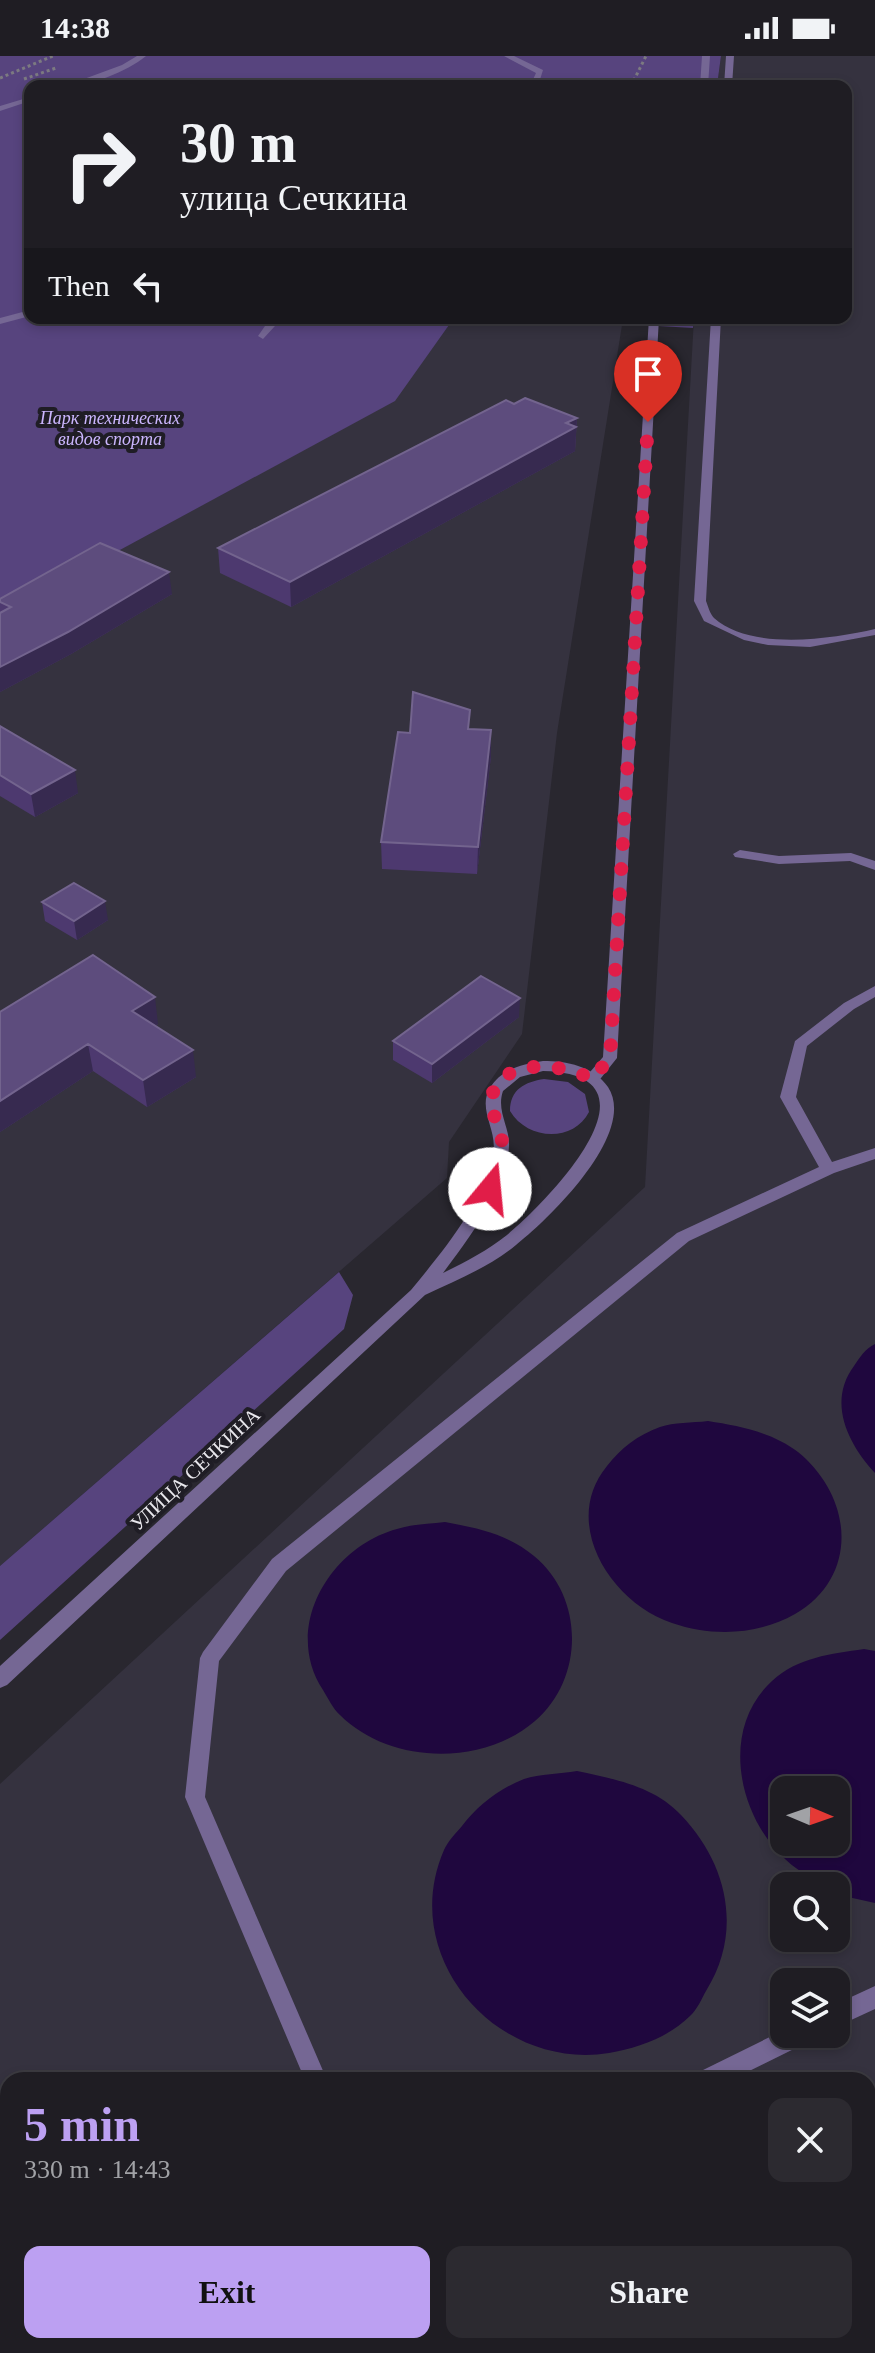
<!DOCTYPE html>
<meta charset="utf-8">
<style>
body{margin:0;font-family:"Times New Roman",serif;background:#2c2a30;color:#f1f3f6;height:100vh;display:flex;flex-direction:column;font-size:30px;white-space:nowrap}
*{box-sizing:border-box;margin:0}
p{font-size:26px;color:#a1a2a6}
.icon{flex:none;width:44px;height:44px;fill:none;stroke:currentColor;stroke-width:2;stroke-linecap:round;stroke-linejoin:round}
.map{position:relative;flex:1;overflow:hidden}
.side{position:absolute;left:0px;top:2016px;width:876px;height:282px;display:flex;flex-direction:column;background:#1f1d23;border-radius:24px 24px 0 0;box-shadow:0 4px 12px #0003,0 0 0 2px #3c3b41}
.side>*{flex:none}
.hud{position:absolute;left:24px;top:24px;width:828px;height:244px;border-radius:16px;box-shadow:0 4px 12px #0003,0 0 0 2px #3c3b41;background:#1f1d23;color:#f1f3f6;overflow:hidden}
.needle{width:52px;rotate:92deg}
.fabs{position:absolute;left:770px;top:1720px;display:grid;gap:16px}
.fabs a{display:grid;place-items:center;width:80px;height:80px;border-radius:16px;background:#1f1d23;box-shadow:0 4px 12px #0003,0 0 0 2px #3c3b41;font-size:40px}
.pin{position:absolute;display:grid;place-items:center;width:68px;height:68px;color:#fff;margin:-82px -34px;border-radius:50% 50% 50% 0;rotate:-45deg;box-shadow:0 0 8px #0007}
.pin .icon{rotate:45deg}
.me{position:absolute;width:88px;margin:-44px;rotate:17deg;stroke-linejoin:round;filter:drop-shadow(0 0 6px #0008)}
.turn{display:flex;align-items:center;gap:28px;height:168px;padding:0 24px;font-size:36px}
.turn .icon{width:104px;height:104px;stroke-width:2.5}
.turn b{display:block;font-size:56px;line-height:68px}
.then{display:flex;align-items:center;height:76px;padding:0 24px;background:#0003;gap:16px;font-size:30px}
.round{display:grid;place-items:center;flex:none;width:84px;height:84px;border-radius:16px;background:#2c2a30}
.summary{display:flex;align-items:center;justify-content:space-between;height:136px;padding:0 24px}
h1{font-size:48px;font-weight:700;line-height:60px;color:#bca0f2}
.cta{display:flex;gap:16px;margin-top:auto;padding:16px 24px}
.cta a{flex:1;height:92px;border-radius:16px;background:#bca0f2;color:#111;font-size:32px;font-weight:700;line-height:92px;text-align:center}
.cta a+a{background:#2c2a30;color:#f1f3f6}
.status{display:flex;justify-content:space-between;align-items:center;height:56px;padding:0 40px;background:#1f1d23;direction:ltr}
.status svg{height:22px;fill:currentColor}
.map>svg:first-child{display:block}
.built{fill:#35323f;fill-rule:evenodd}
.green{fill:#57447e}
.water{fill:#1f073e;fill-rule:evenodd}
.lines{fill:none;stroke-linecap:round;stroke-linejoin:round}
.path{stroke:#7c7a81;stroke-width:3;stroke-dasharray:3 3;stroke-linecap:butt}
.lane{fill:#756794;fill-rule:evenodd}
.street{fill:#756794;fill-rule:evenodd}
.wall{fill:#4d396f}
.shaded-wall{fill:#372a50}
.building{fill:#5d4c7d;stroke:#73648e;stroke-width:2}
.route{stroke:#e11d48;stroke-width:14;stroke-dasharray:0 25.2}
.labels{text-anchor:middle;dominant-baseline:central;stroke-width:8;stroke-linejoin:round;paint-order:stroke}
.far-park-label{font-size:18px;font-style:italic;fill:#cbb6fe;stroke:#1f1d25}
.street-label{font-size:20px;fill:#e8e7ec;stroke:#1f1d25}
</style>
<div class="status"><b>14:38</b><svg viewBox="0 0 49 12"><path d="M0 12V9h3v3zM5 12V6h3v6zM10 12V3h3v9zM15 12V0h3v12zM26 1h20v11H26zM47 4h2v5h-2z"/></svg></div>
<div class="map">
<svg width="875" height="2297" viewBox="0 0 875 2297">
<rect width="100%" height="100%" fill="#29272f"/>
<!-- built -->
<path class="built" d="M 721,0 L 875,0 L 875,2297 L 0,2297 L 0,1728 L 645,1131 L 694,262 L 846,262 L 846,30 L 717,30 ZM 784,1734 L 836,1734 L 836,1786 L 784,1786 ZM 784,1830 L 836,1830 L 836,1882 L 784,1882 ZM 784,1926 L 836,1926 L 836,1978 L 784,1978 ZM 8,2024 L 868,2024 L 868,2290 L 8,2290 Z
M 454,262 L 519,262 L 622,269 L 557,677 L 522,978 L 449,1086 L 447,1122 L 0,1510 L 0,559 L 394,345 Z"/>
<!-- green -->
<path class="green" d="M 0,0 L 721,0 L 717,30 L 30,30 L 30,262 L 454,262 L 395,345 L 0,559 Z
M 519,262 L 694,262 L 693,272 Z
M 544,1023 L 568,1026 L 585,1038 L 589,1056 C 573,1087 527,1084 510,1055 C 510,1033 525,1026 544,1023 Z
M 339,1216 L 353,1239 L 344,1273 L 0,1584 L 0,1510 Z"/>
<!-- water -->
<path class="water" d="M 875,1288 L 875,1417 C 848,1388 827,1346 854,1310 C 860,1301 865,1293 875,1288 Z
M 708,1365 C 739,1370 772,1376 798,1396 C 853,1441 860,1520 795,1558 C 758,1579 713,1581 672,1567 C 611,1547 560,1467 607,1410 C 621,1392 638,1379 660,1371 C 674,1366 692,1367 708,1365 Z
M 445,1466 C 477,1472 508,1478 534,1500 C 585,1542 584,1623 535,1665 C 482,1711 389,1708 340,1659 C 333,1653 328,1642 323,1634 C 282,1572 330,1491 397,1473 C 412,1468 429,1468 445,1466 Z
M 864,1593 L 875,1595 L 875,1847 L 839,1839 L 836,1837 L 836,1830 C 822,1830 814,1824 803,1817 C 742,1779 714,1678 772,1625 C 798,1601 831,1598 864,1593 ZM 836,1734 L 836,1786 L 784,1786 L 784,1734 Z
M 577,1715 C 614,1723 654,1730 681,1759 C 728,1808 743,1876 706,1935 C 702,1942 697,1954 690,1960 C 669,1981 638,1992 609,1997 C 498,2015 397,1902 444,1794 C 448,1785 456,1777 462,1770 C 477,1750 500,1732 524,1723 C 540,1718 560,1718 577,1715 Z"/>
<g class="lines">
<!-- path -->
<path class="path" d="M 0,22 L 53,0
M 24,23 L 56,12
M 631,30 L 646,0"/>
<!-- lane -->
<path class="lane" d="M 137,0 L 146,0 C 126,16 91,30 65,30 L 122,9 Z
M 504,0 L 514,0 L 543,14 L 538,30 L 530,30 L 536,17 Z
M 702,0 L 710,0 L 708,30 L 700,30 Z
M 726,0 L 734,0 L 732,30 L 724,30 Z
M 30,41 L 30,45 L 0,55 L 0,50 Z
M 30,254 L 30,260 L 0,268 L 0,262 Z
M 263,262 L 273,262 L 275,270 L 263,283 L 258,280 L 265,270 Z
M 649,262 L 659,262 L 617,1002 L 597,1027 L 592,1028 L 584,1023 L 603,1001 Z
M 711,262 L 721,262 L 706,545 C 708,550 710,558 714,562 C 751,595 832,583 875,573 L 875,579 L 810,591 L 768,589 L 744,584 L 704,565 L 694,545 Z
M 740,794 L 779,800 L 851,797 L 875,805 L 875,814 L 850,805 L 779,808 L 735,801 L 733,798 Z
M 875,930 L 875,941 L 854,953 L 807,990 L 796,1041 L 832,1106 L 875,1092 L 875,1103 L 834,1117 L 689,1185 L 286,1515 L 219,1605 L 205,1741 L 327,2024 L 305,2024 L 185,1741 L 200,1602 L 203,1596 L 272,1503 L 677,1177 L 819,1111 L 780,1041 L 795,985 L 844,947 Z
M 875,1930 L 875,1953 L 836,1971 L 836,1948 Z
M 784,1974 L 784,1978 L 811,1978 L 808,1986 L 731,2024 L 696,2024 L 699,2016 Z
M 414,2290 L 438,2290 L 440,2297 L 416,2297 Z"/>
<!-- street -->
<path class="street" d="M 543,1005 C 567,1005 593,1010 608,1031 C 638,1077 549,1163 516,1189 C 489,1211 457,1224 425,1239 L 7,1629 L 0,1632 L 0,1610 L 411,1234 C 443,1195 483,1148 493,1097 C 498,1075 477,1053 490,1032 C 501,1013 523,1008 543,1005 ZM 543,1015 C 672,1018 547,1146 507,1179 C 487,1195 465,1206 443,1217 C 467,1185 508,1131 509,1090 C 510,1071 496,1055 503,1035 L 520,1021 Z"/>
</g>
<!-- wall -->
<path class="wall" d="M 514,348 L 577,362 L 575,395 L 291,551 L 220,517 L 218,492 Z
M 172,538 L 71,598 L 0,636 L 0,543 Z
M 0,670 L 78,737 L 35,761 L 0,740 Z
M 470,673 L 491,674 L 491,700 L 477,818 L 382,813 L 381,786 L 410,677 Z
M 42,846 L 108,864 L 77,884 L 45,865 Z
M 0,956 L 158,968 L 155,970 L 196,1021 L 147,1051 L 93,1015 L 0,1076 Z
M 519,961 L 432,1027 L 393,1004 L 393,985 Z"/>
<!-- shaded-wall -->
<path class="shaded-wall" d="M 577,362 L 575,395 L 291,551 L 290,526 Z
M 169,516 L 172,538 L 71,598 L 0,636 L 0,611 Z
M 491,674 L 491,700 L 477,818 L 478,791 Z
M 75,714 L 78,737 L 35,761 L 31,738 Z
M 105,845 L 108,864 L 77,884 L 74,865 Z
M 155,941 L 158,968 L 136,982 L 132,955 Z
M 520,942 L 519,961 L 432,1027 L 432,1008 Z
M 88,988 L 93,1015 L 0,1076 L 0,1045 Z
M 193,994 L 196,1021 L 147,1051 L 143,1024 Z"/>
<!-- building -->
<path class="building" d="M 525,342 L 577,362 L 566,367 L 576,371 L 290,526 L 218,492 L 506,344 L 514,348 Z
M 100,487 L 169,516 L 68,576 L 0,611 L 0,557 L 11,551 L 0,546 L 0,543 Z
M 413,636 L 470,654 L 468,673 L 491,674 L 478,791 L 381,786 L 398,676 L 410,677 Z
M 0,670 L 75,714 L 31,738 L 0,719 Z
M 74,827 L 105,845 L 74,865 L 42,846 Z
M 93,899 L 155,941 L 132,955 L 193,994 L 143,1024 L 88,988 L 0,1045 L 0,956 Z
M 481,920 L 520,942 L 432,1008 L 393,985 Z"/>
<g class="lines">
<!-- route -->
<path class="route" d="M 490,1133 C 496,1114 506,1093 500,1073 C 497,1062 489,1056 491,1044 C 499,999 564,1008 592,1023 L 610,1002 L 648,366"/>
</g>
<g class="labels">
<!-- far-park labels -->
<g class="far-park-label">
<text x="110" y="362">Парк технических<tspan x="110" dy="21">видов спорта</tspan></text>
</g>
<!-- street labels -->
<g class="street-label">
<text transform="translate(195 1413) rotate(-43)">УЛИЦА СЕЧКИНА</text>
</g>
</g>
</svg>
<div class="fabs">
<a><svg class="needle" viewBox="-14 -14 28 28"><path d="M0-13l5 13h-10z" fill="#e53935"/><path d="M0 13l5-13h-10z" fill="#a1a2a6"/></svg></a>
<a><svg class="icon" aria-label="search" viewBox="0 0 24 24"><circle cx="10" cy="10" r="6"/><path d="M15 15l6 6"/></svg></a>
<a><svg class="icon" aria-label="layers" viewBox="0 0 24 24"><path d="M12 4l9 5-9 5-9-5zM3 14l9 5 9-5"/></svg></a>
</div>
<div class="pin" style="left:648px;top:366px;background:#d93025"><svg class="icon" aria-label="arrive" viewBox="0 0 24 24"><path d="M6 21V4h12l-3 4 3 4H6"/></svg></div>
<svg class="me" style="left:490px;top:1133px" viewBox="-20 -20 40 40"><circle r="19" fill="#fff"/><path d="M0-13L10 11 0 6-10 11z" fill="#e11d48"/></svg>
<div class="hud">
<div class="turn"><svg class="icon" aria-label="right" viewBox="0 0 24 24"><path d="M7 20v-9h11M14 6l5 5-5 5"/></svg><div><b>30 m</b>улица Сечкина</div></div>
<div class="then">Then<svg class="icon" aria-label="left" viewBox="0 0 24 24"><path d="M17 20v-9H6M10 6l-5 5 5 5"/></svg></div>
</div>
<section class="side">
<div class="summary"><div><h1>5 min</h1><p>330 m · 14:43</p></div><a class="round"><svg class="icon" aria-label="close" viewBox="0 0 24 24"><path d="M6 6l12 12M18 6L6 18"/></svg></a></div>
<div class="cta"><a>Exit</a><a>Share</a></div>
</section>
</div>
